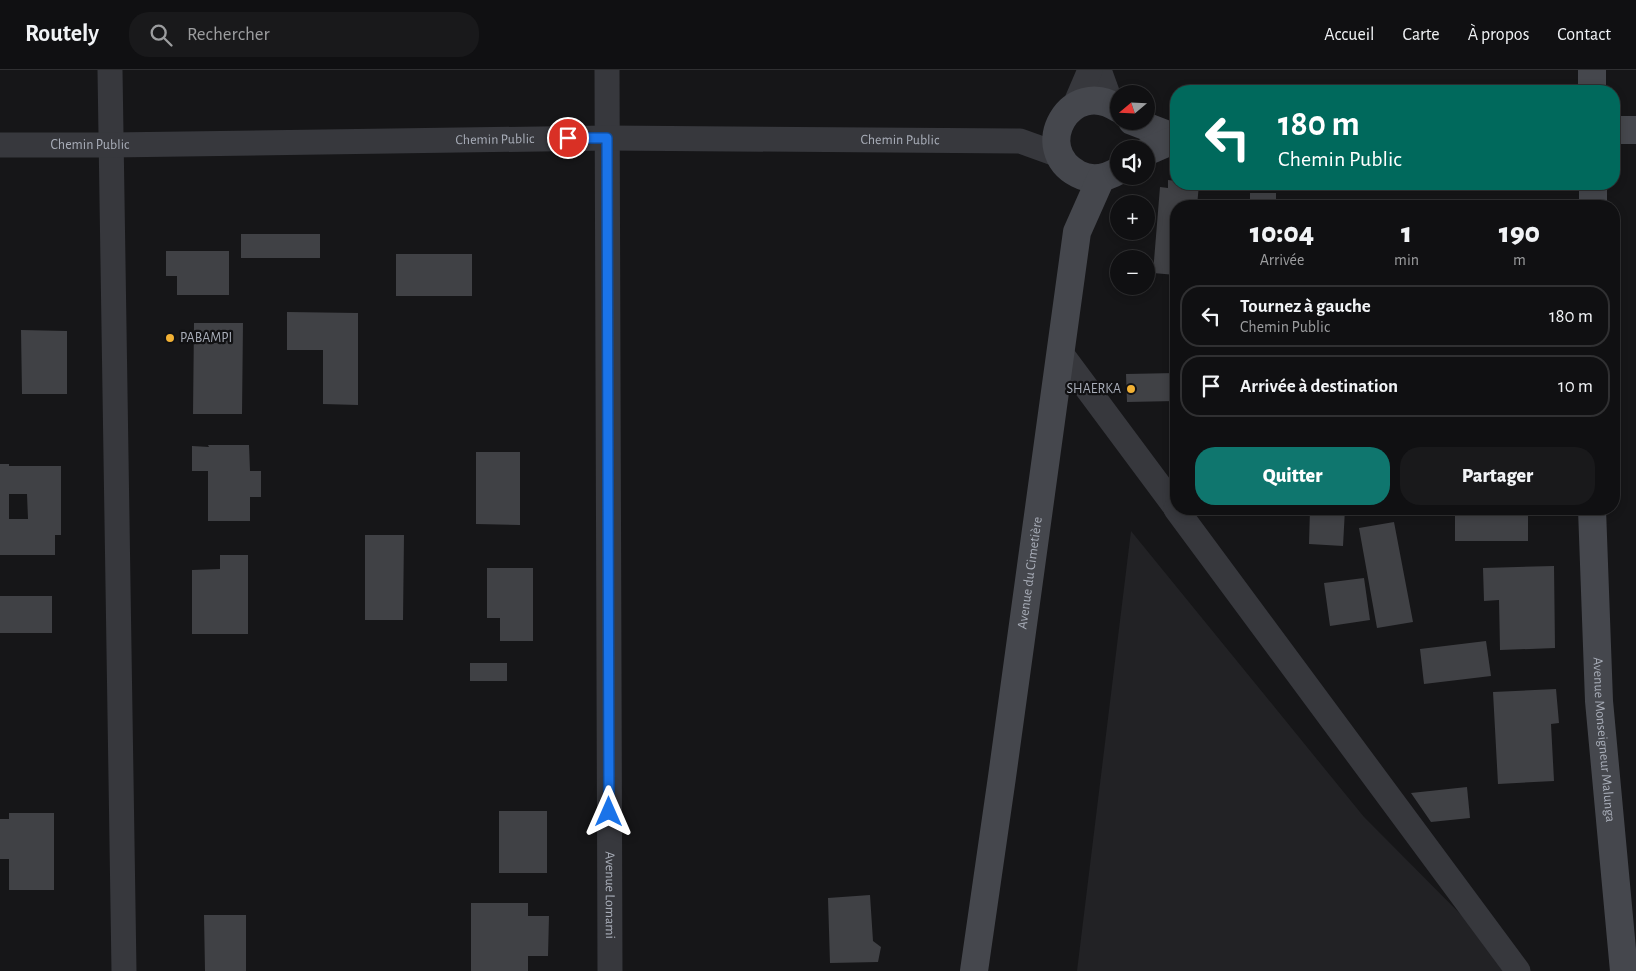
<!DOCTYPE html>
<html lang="fr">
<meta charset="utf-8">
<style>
body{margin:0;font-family:"Alegreya Sans",sans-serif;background:#19191b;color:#f1f3f6;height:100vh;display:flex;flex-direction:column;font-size:19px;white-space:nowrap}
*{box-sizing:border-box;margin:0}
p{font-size:16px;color:#9c9d9f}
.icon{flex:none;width:28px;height:28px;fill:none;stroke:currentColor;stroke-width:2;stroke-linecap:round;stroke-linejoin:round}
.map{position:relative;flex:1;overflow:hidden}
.sheet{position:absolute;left:1170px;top:130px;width:450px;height:315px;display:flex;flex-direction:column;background:#101012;border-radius:20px;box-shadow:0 2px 8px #0003,0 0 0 1px #303032}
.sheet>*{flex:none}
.hud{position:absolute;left:1170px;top:15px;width:450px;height:105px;border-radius:20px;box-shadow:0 2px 8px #0003,0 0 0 1px #303032;background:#00695c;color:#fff;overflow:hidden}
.needle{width:32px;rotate:251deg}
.controls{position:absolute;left:1110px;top:15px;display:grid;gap:10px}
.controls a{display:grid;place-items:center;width:45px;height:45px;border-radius:50%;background:#101012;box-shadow:0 2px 8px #0003,0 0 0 1px #303032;font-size:25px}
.pin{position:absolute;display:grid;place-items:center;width:42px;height:42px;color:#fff;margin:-21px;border:2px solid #fff;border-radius:50%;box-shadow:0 1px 5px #0007}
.me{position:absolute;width:55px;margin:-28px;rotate:0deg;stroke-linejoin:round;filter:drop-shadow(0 0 4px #0008)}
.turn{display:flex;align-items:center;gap:18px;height:105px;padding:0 25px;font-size:22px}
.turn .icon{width:65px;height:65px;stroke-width:2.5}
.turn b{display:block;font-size:35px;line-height:42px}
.eta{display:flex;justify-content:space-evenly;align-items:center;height:85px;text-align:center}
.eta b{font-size:30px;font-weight:800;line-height:35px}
.button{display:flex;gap:10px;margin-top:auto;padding:10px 25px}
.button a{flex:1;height:58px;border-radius:20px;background:#0f766e;color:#fff;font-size:20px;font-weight:800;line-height:58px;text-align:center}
.button a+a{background:#19191b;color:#f1f3f6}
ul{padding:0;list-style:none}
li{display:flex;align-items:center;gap:15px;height:62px;margin:0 10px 8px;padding:0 15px;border:2px solid #303032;border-radius:20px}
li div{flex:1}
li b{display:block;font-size:19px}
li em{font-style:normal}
header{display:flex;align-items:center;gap:30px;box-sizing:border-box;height:70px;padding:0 25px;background:#101012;border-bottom:1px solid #303032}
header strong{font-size:24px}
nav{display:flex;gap:28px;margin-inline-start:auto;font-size:18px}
.search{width:350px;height:45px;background:#19191b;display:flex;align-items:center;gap:12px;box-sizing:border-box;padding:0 18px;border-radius:20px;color:#9c9d9f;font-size:19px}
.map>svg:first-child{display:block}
.built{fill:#222225}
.building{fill:#404145;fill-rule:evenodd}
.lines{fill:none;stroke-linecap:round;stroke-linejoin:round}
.street{stroke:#37383d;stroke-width:25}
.secondary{stroke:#45474d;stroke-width:28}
.route-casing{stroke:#114b97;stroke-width:12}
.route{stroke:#1a73e8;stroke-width:9}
.poi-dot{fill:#f2b134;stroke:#111113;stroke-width:2}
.labels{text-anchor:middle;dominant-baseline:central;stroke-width:4.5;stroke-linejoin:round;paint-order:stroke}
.street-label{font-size:14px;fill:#a8adb8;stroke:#111113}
.poi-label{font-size:14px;fill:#a8adb8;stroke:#111113;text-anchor:start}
</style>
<header>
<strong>Routely</strong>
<div class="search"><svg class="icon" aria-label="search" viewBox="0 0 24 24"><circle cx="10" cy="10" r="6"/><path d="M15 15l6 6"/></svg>Rechercher</div>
<nav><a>Accueil</a><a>Carte</a><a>À propos</a><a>Contact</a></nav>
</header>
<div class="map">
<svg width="1636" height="901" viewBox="0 0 1636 901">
<rect width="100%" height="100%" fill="#161618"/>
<!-- built -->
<path class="built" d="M 1131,461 L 1364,747 L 1517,901 L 1077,901 Z"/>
<!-- building -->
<path class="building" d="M 1168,110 L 1176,111 L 1176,114 L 1199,114 L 1197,136 L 1176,136 L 1176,205 L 1153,203 L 1160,117 L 1168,118 Z
M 1250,123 L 1276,123 L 1276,132 L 1285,132 L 1285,136 L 1224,136 L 1224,134 L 1250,133 Z
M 241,164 L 320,164 L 320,188 L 241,188 Z
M 166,181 L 229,181 L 229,225 L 177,225 L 177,206 L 166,206 Z
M 396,184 L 472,184 L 472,226 L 396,226 Z
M 287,242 L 358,243 L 358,335 L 323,334 L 323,280 L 287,280 Z
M 194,253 L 243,253 L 242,344 L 193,344 Z
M 21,260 L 67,261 L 67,324 L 22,324 Z
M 1176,303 L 1176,331 L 1127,332 L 1126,304 Z
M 208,375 L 249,375 L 250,401 L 261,401 L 261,427 L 250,427 L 250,451 L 208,451 L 208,401 L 192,401 L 192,376 L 209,377 Z
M 476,382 L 520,382 L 520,455 L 476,454 Z
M 0,394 L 9,394 L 9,396 L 61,396 L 61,465 L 55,465 L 55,485 L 0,485 ZM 9,424 L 27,424 L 28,449 L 9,449 Z
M 1310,439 L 1345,439 L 1343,476 L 1309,474 Z
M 1455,440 L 1528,440 L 1528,471 L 1455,471 Z
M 1394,452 L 1413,552 L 1377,558 L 1359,458 Z
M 365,465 L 404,465 L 403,550 L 365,550 Z
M 220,485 L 248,485 L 248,564 L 192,564 L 192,500 L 220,499 Z
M 1554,496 L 1555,578 L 1500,580 L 1499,530 L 1484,531 L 1483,498 Z
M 487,498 L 533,498 L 533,571 L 500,571 L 500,548 L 487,548 Z
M 1364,508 L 1370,550 L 1330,556 L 1324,513 Z
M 0,526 L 52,526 L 52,563 L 0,563 Z
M 1486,571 L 1491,606 L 1424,614 L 1420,579 Z
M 470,593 L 507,593 L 507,611 L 470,611 Z
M 1556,619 L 1559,653 L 1551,654 L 1554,711 L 1498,714 L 1493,622 Z
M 1467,717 L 1470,748 L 1431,752 L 1411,723 Z
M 499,741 L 547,741 L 547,803 L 499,803 Z
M 9,743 L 54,743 L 54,820 L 9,820 L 9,789 L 0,789 L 0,749 L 9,749 Z
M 870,825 L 873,871 L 881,877 L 878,892 L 830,893 L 828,828 Z
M 471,833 L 528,833 L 528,846 L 549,846 L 548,886 L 528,886 L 528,901 L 471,901 Z
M 204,845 L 246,845 L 246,901 L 205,901 Z"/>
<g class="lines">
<!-- street -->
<g class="street">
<path d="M 110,0 L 124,901"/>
<path id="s1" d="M 607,0 L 610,901"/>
<path d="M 1099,0 L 1111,33"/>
<path d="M 1075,35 L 1090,0"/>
<path id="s2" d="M 0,75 L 111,75 L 607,68 L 1020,71 L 1059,85"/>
<path d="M 1060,282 L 1176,438"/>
<path d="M 1176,439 L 1518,901"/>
</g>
<!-- secondary -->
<g class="secondary">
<path d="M 1592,0 L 1592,21"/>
<path d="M 1132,51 L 1176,68"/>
<path d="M 1614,60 L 1636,60"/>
<path d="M 1146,82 L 1176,69"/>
<path d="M 1118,101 C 1106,108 1091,111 1078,104 C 1030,79 1070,6 1119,39"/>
<path d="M 1593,114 L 1593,136"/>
<path id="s3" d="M 1592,439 L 1599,631 L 1624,901"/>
<path id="s4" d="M 974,901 L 1002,707 L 1077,162 L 1101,108"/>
</g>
</g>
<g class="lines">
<defs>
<path id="route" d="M 568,68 L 607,68 L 609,742"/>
</defs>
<!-- route casing -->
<use href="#route" class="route-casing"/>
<!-- route -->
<use href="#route" class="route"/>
</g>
<!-- markers -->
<g class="poi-dot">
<circle cx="170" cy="268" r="5"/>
<circle cx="1131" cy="319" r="5"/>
</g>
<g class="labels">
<!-- street labels -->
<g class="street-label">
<text stroke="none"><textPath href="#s2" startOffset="495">Chemin Public</textPath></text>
<text stroke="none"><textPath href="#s2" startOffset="900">Chemin Public</textPath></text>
<text stroke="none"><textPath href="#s2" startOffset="90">Chemin Public</textPath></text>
<text stroke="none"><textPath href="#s4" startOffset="402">Avenue du Cimetière</textPath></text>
<text stroke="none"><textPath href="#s3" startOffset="231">Avenue Monseigneur Malunga</textPath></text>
<text stroke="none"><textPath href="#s1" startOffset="825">Avenue Lomami</textPath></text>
</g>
<!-- poi labels -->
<g class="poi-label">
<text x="180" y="268">PABAMPI</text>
<text x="1121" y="319" text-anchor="end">SHAERKA</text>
</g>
</g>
</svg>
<div class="controls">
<a><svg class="needle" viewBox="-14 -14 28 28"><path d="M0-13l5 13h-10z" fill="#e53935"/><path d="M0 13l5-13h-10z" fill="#9c9d9f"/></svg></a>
<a><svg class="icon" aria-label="sound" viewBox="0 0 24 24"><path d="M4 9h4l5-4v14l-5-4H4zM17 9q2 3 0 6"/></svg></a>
<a>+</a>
<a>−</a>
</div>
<div class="pin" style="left:568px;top:68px;background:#d93025"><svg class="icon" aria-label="arrive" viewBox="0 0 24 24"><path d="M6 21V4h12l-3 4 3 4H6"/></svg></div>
<svg class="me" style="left:609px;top:742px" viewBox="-20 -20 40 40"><path d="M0-17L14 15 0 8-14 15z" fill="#1a73e8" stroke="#fff" stroke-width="4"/></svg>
<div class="hud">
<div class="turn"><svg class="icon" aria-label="left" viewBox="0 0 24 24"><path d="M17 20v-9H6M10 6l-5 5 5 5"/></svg><div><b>180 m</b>Chemin Public</div></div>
</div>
<section class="sheet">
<div class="eta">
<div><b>10:04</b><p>Arrivée</p></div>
<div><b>1</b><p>min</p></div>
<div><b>190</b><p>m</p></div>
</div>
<ul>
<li><svg class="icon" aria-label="left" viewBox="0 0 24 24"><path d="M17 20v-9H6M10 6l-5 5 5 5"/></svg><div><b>Tournez à gauche</b><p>Chemin Public</p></div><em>180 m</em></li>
<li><svg class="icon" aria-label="arrive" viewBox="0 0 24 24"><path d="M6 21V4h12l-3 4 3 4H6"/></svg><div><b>Arrivée à destination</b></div><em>10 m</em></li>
</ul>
<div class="button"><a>Quitter</a><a>Partager</a></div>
</section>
</div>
